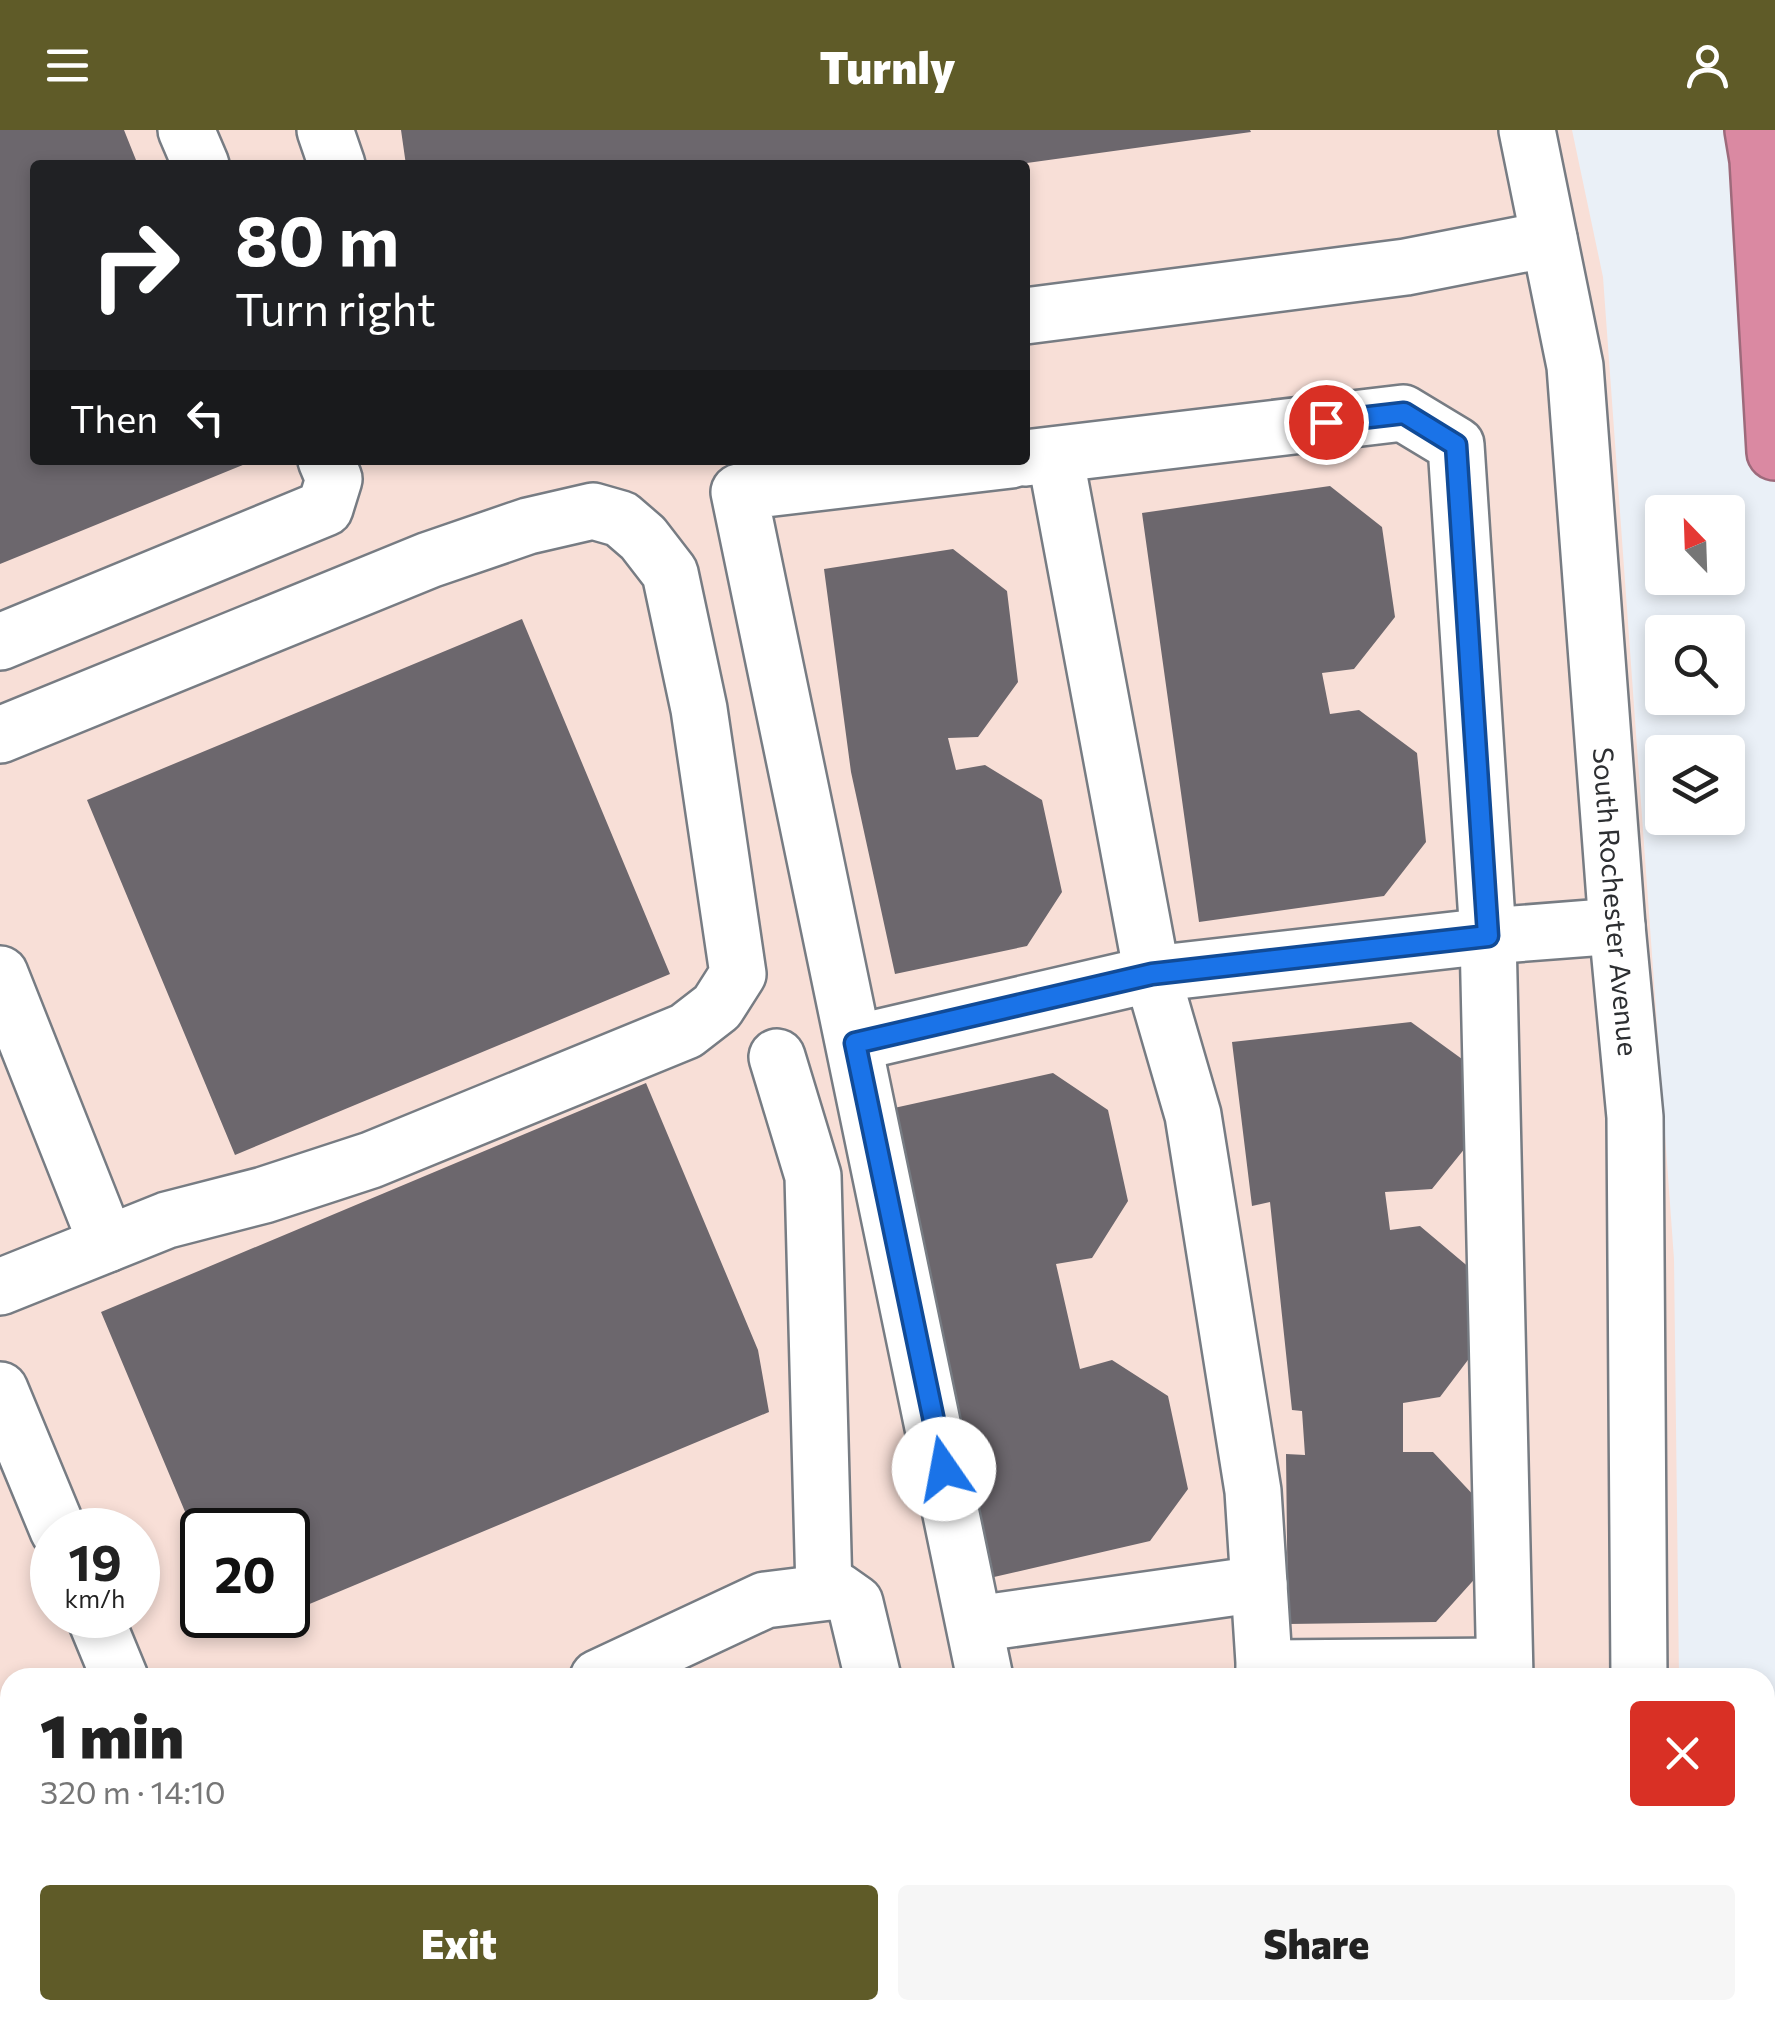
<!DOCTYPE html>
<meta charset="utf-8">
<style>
body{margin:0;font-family:Commissioner,sans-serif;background:#f6f6f6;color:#222;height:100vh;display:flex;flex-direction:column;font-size:38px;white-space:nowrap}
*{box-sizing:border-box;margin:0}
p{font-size:32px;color:#767676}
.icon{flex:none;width:55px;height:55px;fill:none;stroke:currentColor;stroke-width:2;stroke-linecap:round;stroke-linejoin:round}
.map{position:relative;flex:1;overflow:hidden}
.panel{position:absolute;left:0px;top:1538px;width:1775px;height:352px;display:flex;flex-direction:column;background:#fff;border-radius:30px 30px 0 0;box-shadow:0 5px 15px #0003}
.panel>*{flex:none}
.top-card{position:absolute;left:30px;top:30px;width:1000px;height:305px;border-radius:10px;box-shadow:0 5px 15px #0003;background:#202124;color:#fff;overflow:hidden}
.needle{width:65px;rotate:337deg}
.controls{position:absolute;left:1645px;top:365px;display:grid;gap:20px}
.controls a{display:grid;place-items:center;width:100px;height:100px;border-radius:10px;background:#fff;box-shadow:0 5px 15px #0003;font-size:50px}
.speed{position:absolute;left:30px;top:1378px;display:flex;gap:20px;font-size:50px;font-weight:700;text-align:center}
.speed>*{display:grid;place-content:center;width:130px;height:130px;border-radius:50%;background:#fff;box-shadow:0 5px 15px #0003;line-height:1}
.speed small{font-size:25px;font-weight:400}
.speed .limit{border:5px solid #111;border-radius:15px;background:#fff;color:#111}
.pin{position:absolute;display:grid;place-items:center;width:85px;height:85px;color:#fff;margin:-42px;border:5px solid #fff;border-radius:50%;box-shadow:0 2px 10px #0007}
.me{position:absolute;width:110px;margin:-55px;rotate:348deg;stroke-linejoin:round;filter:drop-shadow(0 0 8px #0008)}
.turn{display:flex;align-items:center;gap:35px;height:210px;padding:0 40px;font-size:45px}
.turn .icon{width:130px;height:130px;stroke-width:2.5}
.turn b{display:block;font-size:70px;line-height:85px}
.then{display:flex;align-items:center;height:95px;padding:0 40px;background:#0003;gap:20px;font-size:38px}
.round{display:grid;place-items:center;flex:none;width:105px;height:105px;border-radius:10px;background:#f6f6f6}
.head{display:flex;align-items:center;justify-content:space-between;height:170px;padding:0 40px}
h1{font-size:60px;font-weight:800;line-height:75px}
.action{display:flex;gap:20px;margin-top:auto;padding:20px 40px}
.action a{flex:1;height:115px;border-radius:10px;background:#5f5b28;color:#fff;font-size:40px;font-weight:800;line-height:115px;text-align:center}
.action a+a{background:#f6f6f6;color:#222}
header{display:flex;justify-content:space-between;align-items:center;height:130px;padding:0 40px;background:#5f5b28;color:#fff;font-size:45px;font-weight:800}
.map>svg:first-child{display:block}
.industrial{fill:#f8dfd7;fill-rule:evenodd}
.building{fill:#6c676d}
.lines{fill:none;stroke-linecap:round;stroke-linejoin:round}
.minor-casing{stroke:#777c83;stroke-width:60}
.highway-casing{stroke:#9d6a7b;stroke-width:60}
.minor{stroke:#fff;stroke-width:55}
.highway{stroke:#da89a2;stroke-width:55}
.route-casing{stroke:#114b97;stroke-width:25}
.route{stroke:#1a73e8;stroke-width:18}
.labels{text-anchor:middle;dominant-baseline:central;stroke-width:10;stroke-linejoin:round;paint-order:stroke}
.street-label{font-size:28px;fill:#2d2f32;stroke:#fff}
</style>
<header><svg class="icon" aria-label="menu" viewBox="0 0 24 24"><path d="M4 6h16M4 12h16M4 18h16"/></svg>Turnly<svg class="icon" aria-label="person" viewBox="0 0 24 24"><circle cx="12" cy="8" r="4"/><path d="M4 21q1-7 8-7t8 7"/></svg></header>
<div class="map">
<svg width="1775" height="1888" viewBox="0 0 1775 1888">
<rect width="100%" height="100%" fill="#eaf0f7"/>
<!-- industrial -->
<path class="industrial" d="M 0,0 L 1572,0 L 1603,147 L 1674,1129 L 1679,1547 L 10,1548 L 10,1880 L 1683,1880 L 1684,1888 L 0,1888 ZM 35,35 L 1025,35 L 1025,330 L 35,330 ZM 52,1400 L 138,1400 L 138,1485 L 52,1485 ZM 202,1400 L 288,1400 L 288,1485 L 202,1485 Z"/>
<!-- building -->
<path class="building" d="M 0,0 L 124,0 L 138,35 L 35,35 L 35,330 L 255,330 L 0,434 Z
M 401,0 L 1250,0 L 1251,2 L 1013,35 L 406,35 Z
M 1330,356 L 1382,397 L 1395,487 L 1354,539 L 1322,543 L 1330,584 L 1359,580 L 1417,623 L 1426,712 L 1384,766 L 1199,792 L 1142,383 Z
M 953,419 L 1007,461 L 1018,552 L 978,607 L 948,608 L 956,640 L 985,635 L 1042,670 L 1062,762 L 1027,816 L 895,844 L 851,642 L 824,439 Z
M 522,489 L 670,844 L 235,1025 L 87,670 Z
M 1411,892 L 1462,929 L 1474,1007 L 1432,1059 L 1385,1062 L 1390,1100 L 1420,1096 L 1471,1139 L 1480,1214 L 1440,1267 L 1403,1273 L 1403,1322 L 1433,1322 L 1479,1371 L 1480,1443 L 1436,1492 L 1288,1494 L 1286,1324 L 1305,1325 L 1302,1281 L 1292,1280 L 1270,1072 L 1252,1076 L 1232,912 Z
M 1053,943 L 1108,980 L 1128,1071 L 1092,1128 L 1056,1134 L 1080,1239 L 1112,1230 L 1168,1266 L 1188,1359 L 1150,1411 L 994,1447 L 894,978 Z
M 646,953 L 758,1220 L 769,1282 L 288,1483 L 288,1400 L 202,1400 L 202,1422 L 101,1182 Z
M 229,1485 L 284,1485 L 237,1505 Z
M 0,1591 L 10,1615 L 10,1683 L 0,1687 Z
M 388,1880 L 830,1880 L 811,1888 L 391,1888 Z
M 1065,1880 L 1214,1880 L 1215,1888 L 1066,1888 Z
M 1307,1880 L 1484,1880 L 1484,1888 L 1307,1888 Z"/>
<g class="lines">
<defs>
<g id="minor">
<path d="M 186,0 L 201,35"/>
<path d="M 325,0 L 337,35"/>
<path id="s1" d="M 1527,0 L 1575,236 L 1617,796 L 1635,987 L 1639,1548"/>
<path d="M 1025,186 L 1406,137 L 1549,109"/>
<path d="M 1055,325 L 1152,844 L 1193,985 L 1253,1361 L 1265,1548"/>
<path d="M 1025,328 L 1403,283 L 1456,315 L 1488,806 L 1505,1548"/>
<path d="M 0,512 L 325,378 L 334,349 L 326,330"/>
<path d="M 0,605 L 429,430 L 528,396 L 593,381 L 621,389 L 643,408 L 670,443 L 699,579 L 738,844 L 717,877 L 686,901 L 371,1030 L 264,1065 L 167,1090 L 0,1157"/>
<path d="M 0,844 L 107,1114"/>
<path d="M 855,913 L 1152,844 L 1488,806 L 1617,796"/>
<path d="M 777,927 L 813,1046 L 824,1461"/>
<path d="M 0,1260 L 58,1400"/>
<path d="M 94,1485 L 120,1548"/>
<path d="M 976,1494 L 1259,1454"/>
<path d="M 1264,1538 L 1504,1536"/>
<path d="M 598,1548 L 765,1470 L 838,1461 L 855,1473 L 873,1548"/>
<path d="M 985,1548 L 739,362 L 1011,330"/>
<path d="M 0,1879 L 10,1874"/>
<path d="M 258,1880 L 261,1888"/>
<path d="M 929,1880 L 929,1888"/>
<path d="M 1038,1880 L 1039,1888"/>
<path d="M 1275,1880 L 1276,1888"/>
<path d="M 1512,1880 L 1512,1888"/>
<path d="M 1642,1880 L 1642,1888"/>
</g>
<path id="highway" d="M 1753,0 L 1758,30 L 1775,322"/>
</defs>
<!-- minor casing -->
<use href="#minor" class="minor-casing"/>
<!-- highway casing -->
<use href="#highway" class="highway-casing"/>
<!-- minor -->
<use href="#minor" class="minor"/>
<!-- highway -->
<use href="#highway" class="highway"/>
</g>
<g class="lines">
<defs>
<path id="route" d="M 944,1339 L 855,913 L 1152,844 L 1488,806 L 1456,315 L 1404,283 L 1326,292"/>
</defs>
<!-- route casing -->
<use href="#route" class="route-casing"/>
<!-- route -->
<use href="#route" class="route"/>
</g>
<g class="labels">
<!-- street labels -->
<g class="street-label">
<text stroke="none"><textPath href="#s1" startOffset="778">South Rochester Avenue</textPath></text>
</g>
</g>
</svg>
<div class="controls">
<a><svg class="needle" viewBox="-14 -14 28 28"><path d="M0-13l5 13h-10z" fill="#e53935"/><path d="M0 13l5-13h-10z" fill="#767676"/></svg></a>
<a><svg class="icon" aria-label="search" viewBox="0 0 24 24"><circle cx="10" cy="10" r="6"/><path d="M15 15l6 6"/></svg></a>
<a><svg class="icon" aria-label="layers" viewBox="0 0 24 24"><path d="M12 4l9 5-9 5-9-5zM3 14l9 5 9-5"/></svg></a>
</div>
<div class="speed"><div>19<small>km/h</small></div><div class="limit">20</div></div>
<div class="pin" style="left:1326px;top:292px;background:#d93025"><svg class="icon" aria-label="arrive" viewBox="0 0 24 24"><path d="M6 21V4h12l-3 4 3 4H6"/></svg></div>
<svg class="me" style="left:944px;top:1339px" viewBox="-20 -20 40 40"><circle r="19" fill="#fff"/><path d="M0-13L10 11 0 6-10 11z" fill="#1a73e8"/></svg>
<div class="top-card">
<div class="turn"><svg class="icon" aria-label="right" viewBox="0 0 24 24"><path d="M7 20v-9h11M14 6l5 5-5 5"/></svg><div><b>80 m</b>Turn right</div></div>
<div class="then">Then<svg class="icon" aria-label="left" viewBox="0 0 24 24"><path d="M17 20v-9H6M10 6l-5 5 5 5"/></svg></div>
</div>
<section class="panel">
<div class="head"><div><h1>1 min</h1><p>320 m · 14:10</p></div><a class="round" style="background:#d93025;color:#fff"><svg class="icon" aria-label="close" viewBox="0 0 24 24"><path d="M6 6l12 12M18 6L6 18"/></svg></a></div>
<div class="action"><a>Exit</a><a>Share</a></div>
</section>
</div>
